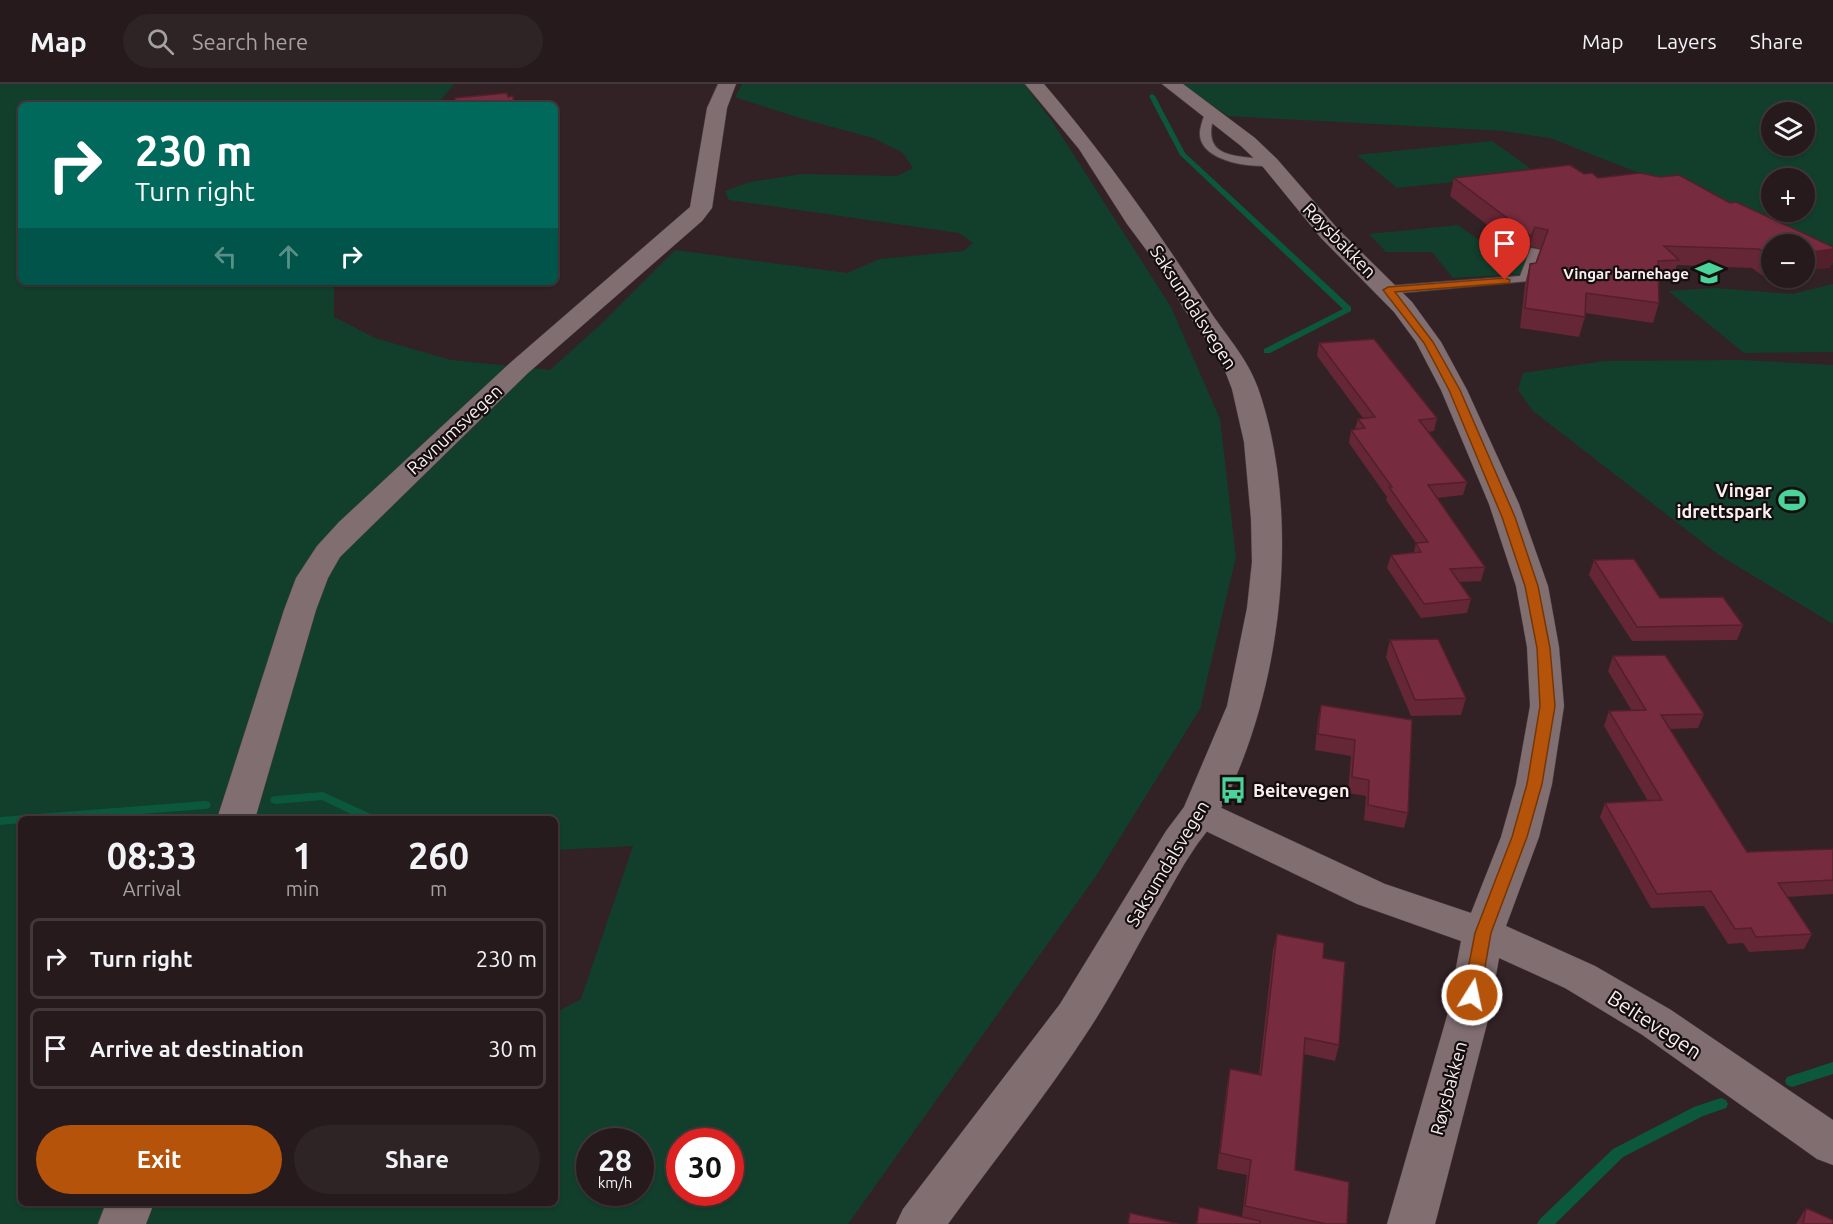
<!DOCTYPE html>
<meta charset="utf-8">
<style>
body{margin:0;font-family:Ubuntu,sans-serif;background:#2e2325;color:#f1f3f6;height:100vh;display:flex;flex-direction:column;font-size:22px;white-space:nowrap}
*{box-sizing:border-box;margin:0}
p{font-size:20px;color:#a4a1a3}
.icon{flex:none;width:33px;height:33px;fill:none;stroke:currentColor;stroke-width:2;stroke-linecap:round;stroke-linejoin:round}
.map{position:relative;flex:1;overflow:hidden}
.panel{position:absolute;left:18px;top:732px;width:540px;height:390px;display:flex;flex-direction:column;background:#261a1c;border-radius:9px;box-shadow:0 2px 4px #0004,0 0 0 2px #42383b}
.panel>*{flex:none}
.hud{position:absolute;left:18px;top:18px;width:540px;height:183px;border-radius:9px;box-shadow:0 2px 4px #0004,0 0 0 2px #42383b;background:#00695c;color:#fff;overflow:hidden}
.controls{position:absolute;left:1761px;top:18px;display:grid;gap:12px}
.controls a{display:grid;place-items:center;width:54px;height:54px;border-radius:50%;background:#261a1c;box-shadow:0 2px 4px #0004,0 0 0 2px #42383b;font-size:30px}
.speed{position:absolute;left:576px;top:1044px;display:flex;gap:12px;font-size:30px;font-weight:700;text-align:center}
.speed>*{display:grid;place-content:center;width:78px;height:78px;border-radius:50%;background:#261a1c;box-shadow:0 2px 4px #0004,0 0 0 2px #42383b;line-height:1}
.speed small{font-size:15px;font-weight:400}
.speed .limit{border:9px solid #d22;background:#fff;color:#111}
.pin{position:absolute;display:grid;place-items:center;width:51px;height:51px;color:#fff;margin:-62px -26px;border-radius:50% 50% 50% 0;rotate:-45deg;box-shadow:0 0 6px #0007}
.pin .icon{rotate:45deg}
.me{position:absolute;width:66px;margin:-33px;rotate:10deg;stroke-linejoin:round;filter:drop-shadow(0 0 4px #0008)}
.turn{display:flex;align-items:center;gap:21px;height:126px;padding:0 18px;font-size:27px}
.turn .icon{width:78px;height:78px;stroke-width:2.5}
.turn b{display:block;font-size:42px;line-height:51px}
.lanes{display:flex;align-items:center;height:57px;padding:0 18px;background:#0003;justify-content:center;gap:30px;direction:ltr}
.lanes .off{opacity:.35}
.eta{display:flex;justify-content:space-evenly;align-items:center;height:102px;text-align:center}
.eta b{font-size:36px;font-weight:600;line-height:42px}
.button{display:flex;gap:12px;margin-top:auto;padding:12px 18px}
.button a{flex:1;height:69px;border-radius:36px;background:#b45309;color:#fff;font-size:24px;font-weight:600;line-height:69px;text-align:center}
.button a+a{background:#2e2325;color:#f1f3f6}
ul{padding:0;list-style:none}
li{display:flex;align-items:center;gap:18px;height:81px;margin:0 12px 9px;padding:0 6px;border:3px solid #42383b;border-radius:9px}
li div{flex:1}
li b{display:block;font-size:22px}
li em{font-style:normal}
header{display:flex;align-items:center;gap:36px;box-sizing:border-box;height:84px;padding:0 30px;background:#261a1c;border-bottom:2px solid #42383b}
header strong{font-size:28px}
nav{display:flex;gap:33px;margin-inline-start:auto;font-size:21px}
.search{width:420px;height:54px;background:#2e2325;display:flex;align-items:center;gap:15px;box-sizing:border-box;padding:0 21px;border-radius:33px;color:#a4a1a3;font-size:22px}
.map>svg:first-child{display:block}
.green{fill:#113f2c;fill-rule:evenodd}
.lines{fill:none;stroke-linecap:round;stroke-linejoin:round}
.stream{fill:#0c583c;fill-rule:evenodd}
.service-casing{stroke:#4a3d40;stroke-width:2}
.minor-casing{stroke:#4a3d40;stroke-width:1}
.secondary-casing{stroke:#4a3d40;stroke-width:1}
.service{fill:#816e71;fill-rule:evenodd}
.minor{fill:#816e71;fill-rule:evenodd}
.secondary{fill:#816e71;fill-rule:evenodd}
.wall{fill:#652635}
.shaded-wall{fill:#531f2b}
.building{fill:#762c3e;stroke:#531f2b;stroke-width:1.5}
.route{fill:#b45309;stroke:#753606;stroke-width:1.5}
.labels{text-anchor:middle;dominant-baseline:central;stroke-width:4.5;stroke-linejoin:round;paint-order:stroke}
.far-poi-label{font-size:15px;font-weight:bold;fill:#f9eef0;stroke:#150e0f;text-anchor:end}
.street-label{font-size:18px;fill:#f9eef0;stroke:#150e0f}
.poi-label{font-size:18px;font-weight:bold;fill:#f9eef0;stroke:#150e0f;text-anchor:end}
.near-street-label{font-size:21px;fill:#f9eef0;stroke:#150e0f}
</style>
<header>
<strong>Map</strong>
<div class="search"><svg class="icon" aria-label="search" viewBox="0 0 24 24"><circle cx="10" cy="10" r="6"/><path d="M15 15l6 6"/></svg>Search here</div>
<nav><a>Map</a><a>Layers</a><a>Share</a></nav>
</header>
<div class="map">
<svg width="1833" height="1140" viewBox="0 0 1833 1140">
<rect width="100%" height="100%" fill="#322225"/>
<!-- green -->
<path class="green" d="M 0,0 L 454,0 L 441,16 L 417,21 L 21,21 L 21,198 L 334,198 L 334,233 L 375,254 L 451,276 L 550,286 L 601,240 L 675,166 L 847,189 L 880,175 L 963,167 L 973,159 L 959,149 L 729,116 L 725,107 L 750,98 L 802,90 L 897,92 L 913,84 L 903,69 L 873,54 L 803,35 L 735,13 L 742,0 L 1024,0 L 1052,37 L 1171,223 L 1220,335 L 1236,473 L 1200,625 L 1096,792 L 848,1140 L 0,1140 ZM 21,735 L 555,735 L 555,766 L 633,762 L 581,915 L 555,929 L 555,1119 L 21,1119 ZM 590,1058 L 640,1058 L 640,1108 L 590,1108 ZM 680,1058 L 730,1058 L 730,1108 L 680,1108 Z
M 1181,0 L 1833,0 L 1833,181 L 1805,165 L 1804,160 L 1685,107 L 1550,54 L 1503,47 L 1228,32 ZM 1772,28 L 1804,28 L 1804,62 L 1772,62 ZM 1772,94 L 1804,94 L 1804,128 L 1772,128 Z
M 1492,57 L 1537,89 L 1397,104 L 1357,71 Z
M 1458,141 L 1490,164 L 1522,170 L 1569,170 L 1604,201 L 1520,190 L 1453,194 L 1432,168 L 1386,168 L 1369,150 Z
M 1833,200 L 1833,268 L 1744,269 L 1668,207 L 1714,204 L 1793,210 Z
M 1742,276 L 1833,281 L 1833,540 L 1719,471 L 1533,327 L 1518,306 L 1523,289 L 1605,277 Z"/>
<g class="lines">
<!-- stream -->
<path class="stream" d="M 1152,10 L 1155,12 L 1185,69 L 1351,223 L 1351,227 L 1270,269 L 1264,269 L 1264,265 L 1343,225 L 1180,71 L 1149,12 Z
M 323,708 L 375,732 L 377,735 L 361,735 L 322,716 L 276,720 L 272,719 L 270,716 L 272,713 L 276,712 Z
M 205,717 L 209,718 L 211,721 L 209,724 L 205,725 L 78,735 L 21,735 L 21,739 L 0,741 L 0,733 Z
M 1833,978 L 1833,990 L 1792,1003 L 1787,1001 L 1785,997 L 1787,993 Z
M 1721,1014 L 1726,1016 L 1728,1020 L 1726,1024 L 1703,1032 L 1623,1073 L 1555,1140 L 1537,1140 L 1540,1135 L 1613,1065 L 1694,1023 Z"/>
<defs>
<path id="service" d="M 1210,26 L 1215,29 C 1198,79 1240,70 1274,77 L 1274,81 C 1250,85 1191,76 1201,42 C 1203,35 1204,29 1210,26 Z
M 1531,164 L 1541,166 L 1529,197 L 1388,210 L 1382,206 L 1388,202 L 1520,192 Z"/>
<path id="minor" d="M 718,0 L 736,0 L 727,24 L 712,124 L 702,137 L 528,289 L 340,473 L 328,494 L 316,526 L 255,735 L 217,735 L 284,526 L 296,494 L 317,462 L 339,438 L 510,279 L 690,123 L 707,24 Z
M 1162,0 L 1183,0 L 1255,54 L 1277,75 L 1337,144 L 1412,218 L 1441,258 L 1467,306 L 1519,420 L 1548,502 L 1559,563 L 1564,622 L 1552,700 L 1539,753 L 1506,842 L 1595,882 L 1671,926 L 1833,1036 L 1833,1081 L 1817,1075 L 1641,950 L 1565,904 L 1499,874 L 1489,932 L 1435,1140 L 1387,1140 L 1447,932 L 1461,857 L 1357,820 L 1187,738 L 1181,729 L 1187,720 L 1200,716 L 1213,720 L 1385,800 L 1471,829 L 1501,753 L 1516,700 L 1530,622 L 1527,563 L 1516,502 L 1489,420 L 1441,306 L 1416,258 L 1394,228 L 1321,154 L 1263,83 L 1241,62 Z
M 106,1119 L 154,1119 L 146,1140 L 98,1140 Z"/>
<path id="secondary" d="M 1025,0 L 1044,0 C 1104,70 1156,144 1206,221 C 1224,250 1246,271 1258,304 C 1303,433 1282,611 1218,730 C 1211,744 1200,755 1192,768 C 1181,784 1172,802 1162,819 C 1138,860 1116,904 1090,944 C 1047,1011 995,1075 948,1140 L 896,1140 L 903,1125 L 1060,920 L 1166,747 L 1184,723 L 1227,622 L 1247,524 L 1252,478 L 1251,435 L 1244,358 L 1232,305 L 1220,274 L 1184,225 L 1162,187 L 1127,140 L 1079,65 Z"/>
</defs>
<!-- service casing -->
<use href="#service" class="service-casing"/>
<!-- minor casing -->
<use href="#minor" class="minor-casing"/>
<!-- secondary casing -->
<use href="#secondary" class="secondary-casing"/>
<!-- service -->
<use href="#service" class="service"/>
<!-- minor -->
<use href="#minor" class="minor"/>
<!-- secondary -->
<use href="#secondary" class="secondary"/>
</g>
<!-- wall -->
<path class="wall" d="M 1584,90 L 1598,94 L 1730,119 L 1833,163 L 1833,177 L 1830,184 L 1772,160 L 1772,191 L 1763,192 L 1752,184 L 1677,181 L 1673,195 L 1658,196 L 1659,219 L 1653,239 L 1585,229 L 1585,233 L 1579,253 L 1520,244 L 1525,200 L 1530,180 L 1536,179 L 1541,165 L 1530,162 L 1526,171 L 1450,112 L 1454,94 Z
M 1319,259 L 1437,334 L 1434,347 L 1428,348 L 1467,398 L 1463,411 L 1437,414 L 1485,483 L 1481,497 L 1459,498 L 1471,515 L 1467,529 L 1421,534 L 1387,484 L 1391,471 L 1414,468 L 1416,459 L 1386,416 L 1387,413 L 1349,359 L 1351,346 L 1355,345 L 1358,335 L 1363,334 L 1317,272 Z
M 1594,476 L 1660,514 L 1743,541 L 1737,556 L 1632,557 L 1589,491 Z
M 1390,556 L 1466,614 L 1461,631 L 1411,632 L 1386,573 Z
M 1613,572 L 1704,630 L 1698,644 L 1670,645 L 1747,768 L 1833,765 L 1833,810 L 1787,813 L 1812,850 L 1804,865 L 1749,868 L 1743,859 L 1728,860 L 1704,822 L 1651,824 L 1600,733 L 1605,719 L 1648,717 L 1604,642 L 1609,627 L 1632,627 L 1608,587 Z
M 1321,621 L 1412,636 L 1408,729 L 1404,744 L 1364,736 L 1366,712 L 1348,709 L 1351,672 L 1315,666 L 1318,636 Z
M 1277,850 L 1323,874 L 1339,961 L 1335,977 L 1304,970 L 1295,1086 L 1347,1140 L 1196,1140 L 1199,1123 L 1242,1133 L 1247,1091 L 1217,1085 L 1227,1001 L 1230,985 L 1259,991 L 1273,866 Z
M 1806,1124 L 1833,1140 L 1796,1140 Z"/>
<!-- shaded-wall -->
<path class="shaded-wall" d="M 1535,143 L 1530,162 L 1526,171 L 1531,152 Z
M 1833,165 L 1833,177 L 1830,184 L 1804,187 L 1804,169 Z
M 1770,172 L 1772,172 L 1772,191 L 1763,192 Z"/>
<!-- building -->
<path class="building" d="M 507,9 L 508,13 L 513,12 L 514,21 L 455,21 L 455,14 Z
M 1570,81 L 1584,90 L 1592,89 L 1598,94 L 1640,89 L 1660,93 L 1679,91 L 1730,119 L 1736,118 L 1833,163 L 1833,165 L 1804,169 L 1804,160 L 1772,160 L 1772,172 L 1770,172 L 1759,165 L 1664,162 L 1679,176 L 1658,177 L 1659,219 L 1586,209 L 1585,233 L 1525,224 L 1530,180 L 1536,179 L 1548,146 L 1535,143 L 1531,152 L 1454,94 Z
M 1374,255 L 1437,334 L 1419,336 L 1467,398 L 1428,401 L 1485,483 L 1450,485 L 1471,515 L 1424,520 L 1391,471 L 1421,468 L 1416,459 L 1428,458 L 1389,403 L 1392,403 L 1351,346 L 1365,344 L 1358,335 L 1375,333 L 1319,259 Z
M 1634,475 L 1660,514 L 1723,513 L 1743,541 L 1637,543 L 1594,476 Z
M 1438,555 L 1466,614 L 1415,616 L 1390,556 Z
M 1665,571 L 1704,630 L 1661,631 L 1747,768 L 1833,765 L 1833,796 L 1778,799 L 1812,850 L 1756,853 L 1751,844 L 1735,845 L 1711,807 L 1657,810 L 1605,719 L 1662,716 L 1609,627 L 1646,626 L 1613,572 Z
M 1321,621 L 1412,636 L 1408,729 L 1368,721 L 1369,696 L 1352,693 L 1355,656 L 1318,650 Z
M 1277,850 L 1324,859 L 1323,874 L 1345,878 L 1339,961 L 1305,954 L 1295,1086 L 1349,1098 L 1347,1140 L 1326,1140 L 1245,1122 L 1251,1076 L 1220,1069 L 1230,985 L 1261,991 Z
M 1199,1123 L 1260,1137 L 1260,1140 L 1197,1140 Z
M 1806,1124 L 1833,1136 L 1833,1140 L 1803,1140 Z
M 1130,1129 L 1179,1140 L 1128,1140 Z"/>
<!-- route -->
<path class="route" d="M 1505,194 L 1510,196 L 1509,199 L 1395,208 L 1433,258 L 1460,306 L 1515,433 L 1538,502 L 1550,564 L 1555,622 L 1542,700 L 1527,753 L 1491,849 L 1480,911 L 1478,916 L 1465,916 L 1463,911 L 1475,849 L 1512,753 L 1527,700 L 1540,622 L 1537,564 L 1525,502 L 1502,433 L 1449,306 L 1424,259 L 1383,206 L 1388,203 Z"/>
<!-- icons -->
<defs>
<symbol id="school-bare" viewBox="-9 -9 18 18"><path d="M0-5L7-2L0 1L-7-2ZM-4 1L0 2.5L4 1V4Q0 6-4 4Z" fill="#4ad49c" stroke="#150e0f" stroke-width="2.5" paint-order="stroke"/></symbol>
<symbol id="stadium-bare" viewBox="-9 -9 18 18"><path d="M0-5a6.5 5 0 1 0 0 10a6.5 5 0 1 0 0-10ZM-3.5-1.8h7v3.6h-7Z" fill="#4ad49c" stroke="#150e0f" stroke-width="2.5" paint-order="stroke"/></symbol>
<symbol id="bus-bare" viewBox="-9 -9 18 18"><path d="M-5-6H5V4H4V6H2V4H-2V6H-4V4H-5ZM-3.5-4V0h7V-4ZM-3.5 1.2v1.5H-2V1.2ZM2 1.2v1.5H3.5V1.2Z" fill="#4ad49c" stroke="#150e0f" stroke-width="2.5" paint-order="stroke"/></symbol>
</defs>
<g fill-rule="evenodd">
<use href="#school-bare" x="1690" y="170" width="38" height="38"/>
<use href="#stadium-bare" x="1773" y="397" width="38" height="38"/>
<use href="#bus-bare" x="1214" y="687" width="38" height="38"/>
</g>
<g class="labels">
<!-- far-poi labels -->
<g class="far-poi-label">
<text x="1689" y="189">Vingar barnehage</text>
</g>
<!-- street labels -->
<g class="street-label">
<text transform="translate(1340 156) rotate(46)">Røysbakken</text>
<text transform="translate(1194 223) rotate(57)">Saksumdalsvegen</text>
<text transform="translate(454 345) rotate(-43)">Ravnumsvegen</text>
<text transform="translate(1167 779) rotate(-59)">Saksumdalsvegen</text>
<text transform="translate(1448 1004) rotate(-75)">Røysbakken</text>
</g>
<!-- poi labels -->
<g class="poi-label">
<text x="1772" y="406">Vingar<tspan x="1772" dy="21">idrettspark</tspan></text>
<text x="1253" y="706" text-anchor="start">Beitevegen</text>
</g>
<!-- near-street labels -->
<g class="near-street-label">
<text transform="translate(1655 940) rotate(33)">Beitevegen</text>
</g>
</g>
</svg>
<div class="controls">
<a><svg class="icon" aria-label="layers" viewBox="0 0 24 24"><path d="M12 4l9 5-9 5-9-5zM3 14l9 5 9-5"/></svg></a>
<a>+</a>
<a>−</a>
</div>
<div class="speed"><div>28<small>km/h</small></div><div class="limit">30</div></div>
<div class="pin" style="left:1505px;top:196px;background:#d93025"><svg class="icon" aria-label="arrive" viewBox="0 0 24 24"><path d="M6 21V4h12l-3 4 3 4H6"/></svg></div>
<svg class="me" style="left:1472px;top:911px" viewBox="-20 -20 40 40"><circle r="17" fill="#b45309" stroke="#fff" stroke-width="3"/><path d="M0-11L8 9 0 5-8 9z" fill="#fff"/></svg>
<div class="hud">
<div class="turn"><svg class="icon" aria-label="right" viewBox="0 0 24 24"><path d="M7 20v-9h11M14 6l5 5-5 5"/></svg><div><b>230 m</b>Turn right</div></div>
<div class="lanes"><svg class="icon off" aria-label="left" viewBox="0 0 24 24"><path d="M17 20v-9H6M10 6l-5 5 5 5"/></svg><svg class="icon off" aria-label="ahead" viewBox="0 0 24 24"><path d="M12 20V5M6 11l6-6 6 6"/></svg><svg class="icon" aria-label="right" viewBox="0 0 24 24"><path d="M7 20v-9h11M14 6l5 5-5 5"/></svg></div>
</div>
<section class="panel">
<div class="eta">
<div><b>08:33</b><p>Arrival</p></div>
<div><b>1</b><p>min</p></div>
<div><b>260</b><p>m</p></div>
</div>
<ul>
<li><svg class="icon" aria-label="right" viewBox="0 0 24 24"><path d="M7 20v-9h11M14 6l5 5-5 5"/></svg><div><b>Turn right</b></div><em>230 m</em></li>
<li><svg class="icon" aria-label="arrive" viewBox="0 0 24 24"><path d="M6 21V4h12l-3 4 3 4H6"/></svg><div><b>Arrive at destination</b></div><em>30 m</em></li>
</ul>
<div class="button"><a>Exit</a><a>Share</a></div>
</section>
</div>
